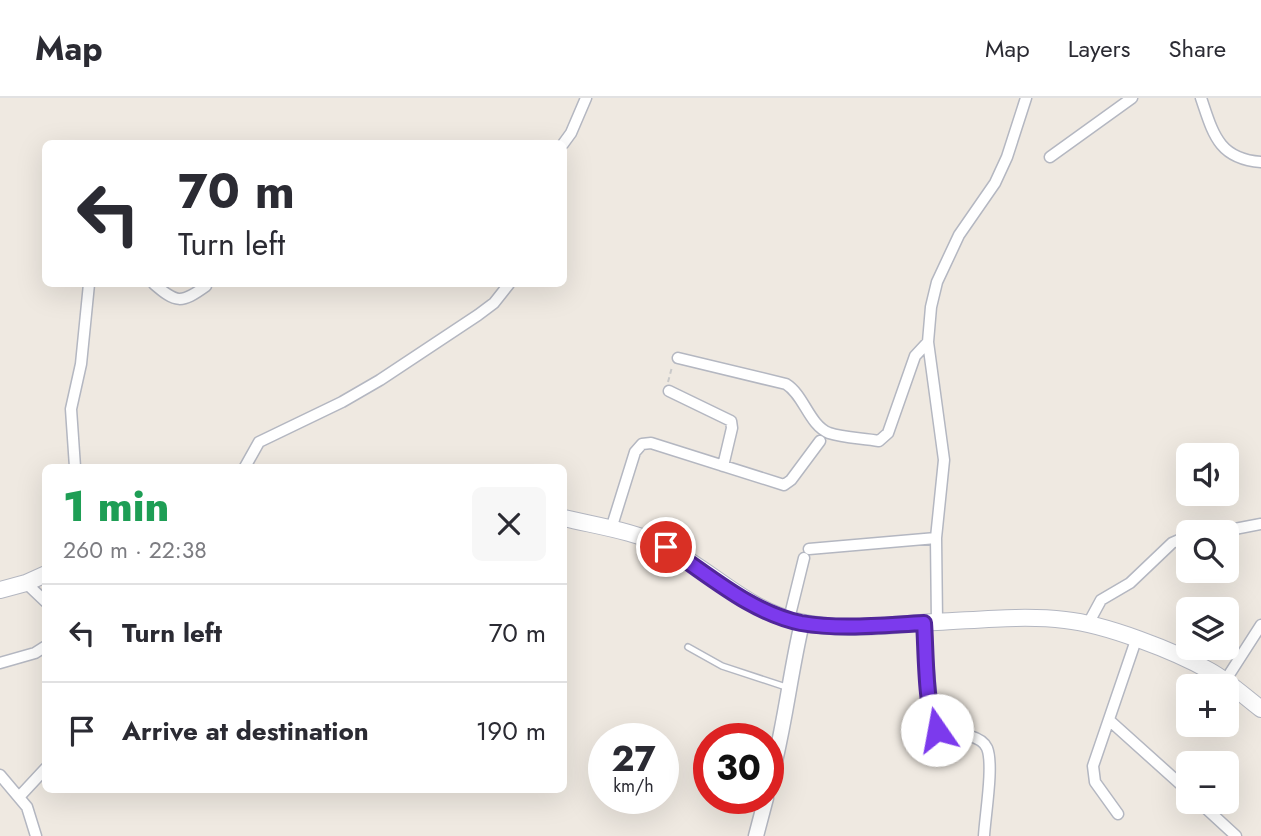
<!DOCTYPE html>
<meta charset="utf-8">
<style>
body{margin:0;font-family:Jost,sans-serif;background:#f7f7f7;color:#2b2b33;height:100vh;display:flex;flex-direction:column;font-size:26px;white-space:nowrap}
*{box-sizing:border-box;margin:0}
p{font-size:23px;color:#7c7c81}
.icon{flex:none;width:38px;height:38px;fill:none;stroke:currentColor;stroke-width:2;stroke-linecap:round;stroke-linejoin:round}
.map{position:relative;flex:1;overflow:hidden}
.details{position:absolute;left:42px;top:366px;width:525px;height:329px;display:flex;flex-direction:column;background:#fff;border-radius:10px;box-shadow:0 7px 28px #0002}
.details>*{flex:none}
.guide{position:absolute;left:42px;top:42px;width:525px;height:147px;border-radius:10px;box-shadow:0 7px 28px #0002;background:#fff;color:#2b2b33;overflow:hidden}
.fabs{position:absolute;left:1176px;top:345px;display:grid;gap:14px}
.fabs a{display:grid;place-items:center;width:63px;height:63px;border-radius:10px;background:#fff;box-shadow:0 7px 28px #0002;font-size:35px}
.speed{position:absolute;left:588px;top:625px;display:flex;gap:14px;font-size:35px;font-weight:700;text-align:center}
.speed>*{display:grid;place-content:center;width:91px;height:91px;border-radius:50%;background:#fff;box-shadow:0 7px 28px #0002;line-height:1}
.speed small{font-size:18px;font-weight:400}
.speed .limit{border:10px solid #d22;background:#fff;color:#111}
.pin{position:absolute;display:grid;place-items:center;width:60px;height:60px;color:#fff;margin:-30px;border:4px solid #fff;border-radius:50%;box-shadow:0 2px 7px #0007}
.me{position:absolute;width:77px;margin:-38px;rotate:348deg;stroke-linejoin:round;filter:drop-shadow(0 0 5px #0008)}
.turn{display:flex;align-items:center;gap:24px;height:147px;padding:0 21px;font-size:32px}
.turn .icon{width:91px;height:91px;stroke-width:2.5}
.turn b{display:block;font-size:49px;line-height:60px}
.round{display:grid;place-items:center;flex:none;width:74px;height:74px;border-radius:10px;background:#f7f7f7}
.summary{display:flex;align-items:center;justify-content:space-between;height:119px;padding:0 21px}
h1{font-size:42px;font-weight:800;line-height:52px;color:#1e9e55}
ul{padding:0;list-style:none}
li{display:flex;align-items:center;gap:21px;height:98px;padding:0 21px;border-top:2px solid #e1e1e2}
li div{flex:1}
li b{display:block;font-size:26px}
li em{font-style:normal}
header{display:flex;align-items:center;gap:42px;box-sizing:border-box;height:98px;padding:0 35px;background:#fff;border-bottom:2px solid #e1e1e2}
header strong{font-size:33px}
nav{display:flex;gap:38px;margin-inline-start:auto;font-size:24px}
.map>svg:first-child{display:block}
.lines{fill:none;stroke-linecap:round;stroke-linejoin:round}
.service-casing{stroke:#b4b7c1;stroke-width:8}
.minor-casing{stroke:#b4b7c1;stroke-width:13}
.tertiary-casing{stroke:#b4b7c1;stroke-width:17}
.secondary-casing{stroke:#b4b7c1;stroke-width:18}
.path{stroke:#c9c9c9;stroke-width:2;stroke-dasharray:5 3.5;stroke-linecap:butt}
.service{stroke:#fff;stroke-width:5}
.minor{stroke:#fff;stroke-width:10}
.tertiary{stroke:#fff;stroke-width:14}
.secondary{stroke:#fff;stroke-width:16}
.route-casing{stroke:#51269a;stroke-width:18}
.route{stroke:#7c3aed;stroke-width:12}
</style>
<header>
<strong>Map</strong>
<nav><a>Map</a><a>Layers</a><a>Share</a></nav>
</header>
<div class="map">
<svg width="1261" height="738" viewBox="0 0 1261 738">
<rect width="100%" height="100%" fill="#efe9e1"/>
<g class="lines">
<defs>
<path id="service" d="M 688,549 L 722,568 L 789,590"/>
<path id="minor" d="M 1201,0 C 1213,35 1218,61 1261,64
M 563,46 L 571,35 L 586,0
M 1050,59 L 1132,0
M 154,186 C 176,205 181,206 206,188
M 678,260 L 786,286 C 804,297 809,327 829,335 C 844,340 863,340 879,343 L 888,335 L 915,258 L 928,244
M 669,293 L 731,323 L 732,330 L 723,368
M 75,369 L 71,311 L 81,266 L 89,186
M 245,369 L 259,344 L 342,304 L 380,282 L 478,217 L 494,205 L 509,186
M 611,431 L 635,354 L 642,346 L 651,345 L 784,387 L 791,382 L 820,343
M 1219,434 L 1261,426
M 809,451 L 936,440
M 26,485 L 46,504
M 789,521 L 804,460
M 937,524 L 936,440 L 944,362 L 928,244 L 931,209 L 937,184 L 959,137 L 995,85 L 1007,59 L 1026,0
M 924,525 L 934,628 C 941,636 959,636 970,638 C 977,640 984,643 987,650 C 994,667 985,718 984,738
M 1088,526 L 1101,502 L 1130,485 L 1172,445 L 1188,438
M 0,565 L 35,555 L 46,548
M 1225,583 L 1261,527
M 1109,622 L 1188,693
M 0,677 L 27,709 L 36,738
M 19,699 L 46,670
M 1199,704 L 1236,738
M 1118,716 L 1095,684 L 1093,668 L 1136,542"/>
<path id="tertiary" d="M 768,691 C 784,636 789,580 802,525
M 756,738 L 766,700"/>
<path id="secondary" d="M 564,420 C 597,428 635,433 666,449 C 711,472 748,513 800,524 C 844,534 893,526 937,524 C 979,522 1024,517 1065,522 C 1105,526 1175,553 1210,573 C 1228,583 1244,598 1261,611
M 0,492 L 26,485 L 46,476"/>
</defs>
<!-- service casing -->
<use href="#service" class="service-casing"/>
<!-- minor casing -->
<use href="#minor" class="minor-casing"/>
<!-- tertiary casing -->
<use href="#tertiary" class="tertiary-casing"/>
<!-- secondary casing -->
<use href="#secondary" class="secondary-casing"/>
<!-- path -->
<path class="path" d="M 668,284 L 672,269"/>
<!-- service -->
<use href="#service" class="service"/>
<!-- minor -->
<use href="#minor" class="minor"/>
<!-- tertiary -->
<use href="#tertiary" class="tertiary"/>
<!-- secondary -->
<use href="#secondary" class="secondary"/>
</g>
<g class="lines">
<defs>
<path id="route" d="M 666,449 C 708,476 751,515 801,525 C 841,532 884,527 924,525 C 926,549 925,613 937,632"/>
</defs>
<!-- route casing -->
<use href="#route" class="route-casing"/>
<!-- route -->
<use href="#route" class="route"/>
</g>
</svg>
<div class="fabs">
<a><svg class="icon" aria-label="sound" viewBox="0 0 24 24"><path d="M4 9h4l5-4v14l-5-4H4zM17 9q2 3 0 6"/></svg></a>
<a><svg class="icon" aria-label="search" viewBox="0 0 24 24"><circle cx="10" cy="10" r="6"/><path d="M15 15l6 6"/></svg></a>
<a><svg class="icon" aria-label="layers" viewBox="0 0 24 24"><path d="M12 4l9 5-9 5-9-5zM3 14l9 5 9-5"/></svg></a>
<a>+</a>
<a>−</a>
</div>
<div class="speed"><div>27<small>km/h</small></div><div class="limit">30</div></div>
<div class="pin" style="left:666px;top:449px;background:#d93025"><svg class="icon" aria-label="arrive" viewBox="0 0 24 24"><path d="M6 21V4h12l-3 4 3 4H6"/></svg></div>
<svg class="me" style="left:937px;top:632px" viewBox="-20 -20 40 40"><circle r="19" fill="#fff"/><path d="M0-13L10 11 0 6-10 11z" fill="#7c3aed"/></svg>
<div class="guide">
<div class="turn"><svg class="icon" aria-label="left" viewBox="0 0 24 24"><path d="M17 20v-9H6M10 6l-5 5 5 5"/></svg><div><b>70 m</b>Turn left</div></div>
</div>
<section class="details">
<div class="summary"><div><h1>1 min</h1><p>260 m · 22:38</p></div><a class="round"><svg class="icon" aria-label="close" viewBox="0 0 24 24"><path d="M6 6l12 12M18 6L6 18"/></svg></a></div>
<ul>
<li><svg class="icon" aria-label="left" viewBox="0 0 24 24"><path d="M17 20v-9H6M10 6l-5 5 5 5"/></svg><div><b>Turn left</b></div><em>70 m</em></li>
<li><svg class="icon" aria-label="arrive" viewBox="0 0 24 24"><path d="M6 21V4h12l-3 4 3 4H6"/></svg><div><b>Arrive at destination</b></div><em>190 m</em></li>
</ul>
</section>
</div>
